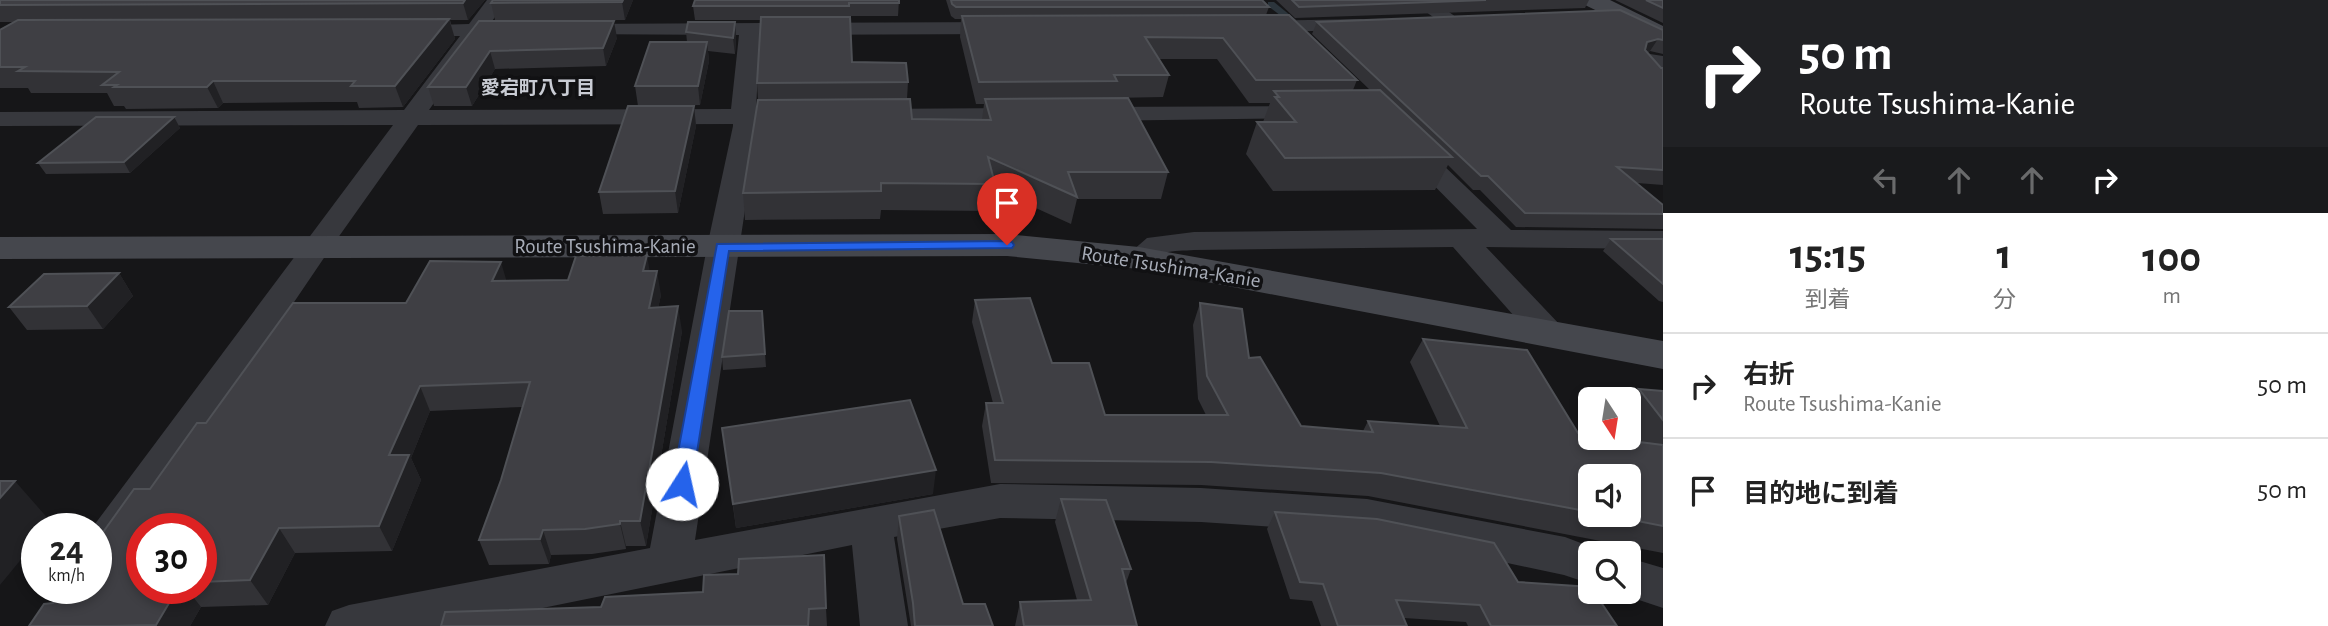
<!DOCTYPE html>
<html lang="ja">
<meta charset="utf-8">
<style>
body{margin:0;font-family:"Alegreya Sans","Noto Sans JP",sans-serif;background:#f6f6f6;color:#222;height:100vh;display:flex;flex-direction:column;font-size:26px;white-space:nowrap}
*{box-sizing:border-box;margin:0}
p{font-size:23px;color:#767676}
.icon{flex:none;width:38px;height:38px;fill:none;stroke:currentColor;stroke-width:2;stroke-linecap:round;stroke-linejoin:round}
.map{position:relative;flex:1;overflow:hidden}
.details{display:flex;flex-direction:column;background:#fff;width:665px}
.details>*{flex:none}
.banner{background:#202124;color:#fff;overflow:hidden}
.needle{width:46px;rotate:168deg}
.controls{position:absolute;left:1578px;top:387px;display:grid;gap:14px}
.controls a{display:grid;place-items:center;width:63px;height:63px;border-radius:10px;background:#fff;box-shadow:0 4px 10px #0003;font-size:35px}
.speed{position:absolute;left:21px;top:513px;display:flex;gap:14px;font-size:35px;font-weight:700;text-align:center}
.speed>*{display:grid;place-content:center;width:91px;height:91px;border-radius:50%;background:#fff;box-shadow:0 4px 10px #0003;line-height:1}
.speed small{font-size:18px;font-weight:400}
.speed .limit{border:10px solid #d22;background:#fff;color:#111}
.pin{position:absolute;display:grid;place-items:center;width:60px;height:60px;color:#fff;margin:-72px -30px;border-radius:50% 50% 50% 0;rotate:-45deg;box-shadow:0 0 7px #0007}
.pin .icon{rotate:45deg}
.me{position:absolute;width:77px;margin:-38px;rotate:10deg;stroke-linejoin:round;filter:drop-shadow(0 0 5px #0008)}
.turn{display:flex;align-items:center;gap:24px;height:147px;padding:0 21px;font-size:32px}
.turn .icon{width:91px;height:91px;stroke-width:2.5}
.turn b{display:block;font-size:49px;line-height:60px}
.lanes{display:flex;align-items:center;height:66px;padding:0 21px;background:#0003;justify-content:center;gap:35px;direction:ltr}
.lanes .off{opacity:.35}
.eta{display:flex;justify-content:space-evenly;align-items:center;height:119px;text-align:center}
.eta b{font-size:42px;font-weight:600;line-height:49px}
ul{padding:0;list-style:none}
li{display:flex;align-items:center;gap:21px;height:105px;padding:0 21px;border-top:2px solid #e0e0e0}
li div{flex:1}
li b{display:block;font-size:26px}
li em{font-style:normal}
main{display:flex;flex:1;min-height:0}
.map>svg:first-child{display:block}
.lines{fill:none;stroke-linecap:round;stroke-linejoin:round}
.stream{fill:#2c353c;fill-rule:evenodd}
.street{fill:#37383d;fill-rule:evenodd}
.secondary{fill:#45474d;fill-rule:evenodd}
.wall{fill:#323236;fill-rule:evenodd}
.shaded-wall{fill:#212124}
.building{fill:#3f3f44;stroke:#4f5156;stroke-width:2}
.route{fill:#2563eb;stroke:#184099;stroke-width:2}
.labels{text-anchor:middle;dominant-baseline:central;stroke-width:7;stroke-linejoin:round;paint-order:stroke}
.far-neighbourhood-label{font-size:19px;font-weight:bold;fill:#c9ccd4;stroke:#111113}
.street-label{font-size:21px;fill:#a8adb8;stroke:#111113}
</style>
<main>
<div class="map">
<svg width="1663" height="626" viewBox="0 0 1663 626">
<rect width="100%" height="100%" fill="#161618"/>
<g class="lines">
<!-- stream -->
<path class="stream" d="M 1268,2 L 1274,2 L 1296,20 L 1289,22 L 1268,6 Z"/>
<!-- street -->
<path class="street" d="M 487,0 L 507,0 L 490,24 L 525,26 L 528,30 L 525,34 L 481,36 L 429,110 L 731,109 L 739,35 L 565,34 L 562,30 L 565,26 L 572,24 L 1004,22 L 1011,24 L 1014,28 L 1011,32 L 1004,34 L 760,35 L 756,109 L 808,111 L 811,116 L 808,121 L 758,124 L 695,540 L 1000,484 L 1201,488 L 1367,499 L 1565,537 L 1607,553 L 1591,553 L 1591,584 L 1564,575 L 1367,533 L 1201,522 L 1000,518 L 894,537 L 908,626 L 860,626 L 852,545 L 454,626 L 325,626 L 332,611 L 349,605 L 650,548 L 707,247 L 733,126 L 733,124 L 418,125 L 330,249 L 112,571 L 96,577 L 96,528 L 92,528 L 393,125 L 0,126 L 0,112 L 404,110 L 460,36 L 407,36 L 400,34 L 397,30 L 400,26 L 469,24 Z
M 1409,0 L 1432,0 L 1463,22 L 1460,26 L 1446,26 Z
M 1361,19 L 1368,21 L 1371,25 L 1368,29 L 1258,33 L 1251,31 L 1248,27 L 1251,23 L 1258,21 Z
M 1650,54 L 1663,56 L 1663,81 L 1655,79 L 1639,61 L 1642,56 Z
M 1310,106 L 1319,108 L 1322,113 L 1319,118 L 1091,121 L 1082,119 L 1079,114 L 1082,109 L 1091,107 Z
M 1026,108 L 1035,110 L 1038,115 L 1035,120 L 867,123 L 858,121 L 855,116 L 858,111 L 867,109 Z
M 1408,137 L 1417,140 L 1511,230 L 1663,231 L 1663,249 L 1486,247 L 1561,326 L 1566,334 L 1561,342 L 1549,345 L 1537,342 L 1453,247 L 1194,250 C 1185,251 1173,250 1165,253 C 1150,260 1147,269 1128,265 L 1124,258 L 1147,238 L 1194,232 L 1477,229 L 1399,150 L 1395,145 L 1399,140 Z
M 1629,558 L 1663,568 L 1663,608 L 1615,592 L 1629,592 Z"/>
<!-- secondary -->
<path class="secondary" d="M 1582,0 L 1610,0 L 1663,26 L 1663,43 L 1585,5 Z
M 1007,234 L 1139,247 L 1663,341 L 1663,369 L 1139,269 L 1007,256 L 0,259 L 0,237 Z"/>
</g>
<!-- wall -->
<path class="wall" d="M 0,0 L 485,0 L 468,20 L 450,20 L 455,39 L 403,107 L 359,108 L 357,102 L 326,102 L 223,103 L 218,108 L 126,109 L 124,106 L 114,106 L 107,93 L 31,93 L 28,88 L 0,88 L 0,30 L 13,22 L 0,22 Z
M 493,0 L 633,0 L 625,20 L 495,20 L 491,3 Z
M 899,0 L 898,16 L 849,16 L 852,62 L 908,82 L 907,99 L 912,119 L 982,120 L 984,104 L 976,104 L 960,37 L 961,19 L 955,19 L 951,16 L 946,0 L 1262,0 L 1269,7 L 1266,15 L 1357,80 L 1353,90 L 1370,90 L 1312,34 L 1317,22 L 1663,30 L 1663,54 L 1650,51 L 1647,53 L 1661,68 L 1663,68 L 1663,185 L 1637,183 L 1663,205 L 1663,229 L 1516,227 L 1480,190 L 1473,190 L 1448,165 L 1435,190 L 1273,191 L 1246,154 L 1257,122 L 1263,122 L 1270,103 L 1249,103 L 1217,59 L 1159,59 L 1169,75 L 1163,97 L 1113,98 L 1168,172 L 1161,199 L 1077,199 L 1071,224 L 994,189 L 991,211 L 881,210 L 880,219 L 745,220 L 743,193 L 758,100 L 757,83 L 761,20 L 695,20 L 693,6 Z
M 1276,0 L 1589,0 L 1585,8 L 1295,18 Z
M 1615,0 L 1663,0 L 1663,23 Z
M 479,21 L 617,38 L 606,66 L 495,69 L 472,106 L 434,106 L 428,87 Z
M 735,22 L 736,38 L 735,54 L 708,51 L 709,61 L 700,105 L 638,106 L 635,86 L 687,42 L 686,32 Z
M 694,106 L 696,126 L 678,213 L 603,214 L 599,192 Z
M 174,117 L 180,128 L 130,173 L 46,174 L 38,163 Z
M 1611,239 L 1663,239 L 1663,302 L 1659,301 L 1603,251 Z
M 649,271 L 661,295 L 658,308 L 682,331 L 646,546 L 626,546 L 626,549 L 592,554 L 551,555 L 549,564 L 489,565 L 479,540 L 501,480 L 522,407 L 430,411 L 411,458 L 421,480 L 392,551 L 295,553 L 268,605 L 201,607 L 190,626 L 29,626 L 53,603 L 206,423 L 406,303 L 507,281 L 568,280 ZM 201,528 L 201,588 L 142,588 Z
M 119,273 L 133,296 L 103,329 L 27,330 L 9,307 Z
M 975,300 L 1052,363 L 1105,415 L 1206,415 L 1198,399 L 1193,325 L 1200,303 L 1249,358 L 1301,426 L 1363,431 L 1368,421 L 1440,426 L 1410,362 L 1423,339 L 1578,433 L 1643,443 L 1629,424 L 1629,402 L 1639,389 L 1663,391 L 1663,553 L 1368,496 L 1201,485 L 991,483 L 982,426 L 986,403 L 993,403 L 972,322 ZM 1591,476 L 1629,514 L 1591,514 Z
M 762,311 L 766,367 L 723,370 L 722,357 Z
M 722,428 L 933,494 L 736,528 Z
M 1061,499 L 1131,569 L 1126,583 L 1137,626 L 1015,626 L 1020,602 L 1077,600 L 1055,522 Z
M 1275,512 L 1518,582 L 1617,626 L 1468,626 L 1466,622 L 1404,618 L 1407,626 L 1321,626 L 1312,601 L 1290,599 L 1267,529 Z
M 899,516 L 963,604 L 993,626 L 911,626 L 897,539 Z
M 826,608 L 827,626 L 441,626 Z"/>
<!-- shaded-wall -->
<path class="shaded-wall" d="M 465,0 L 485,0 L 468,20 L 463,3 Z
M 623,0 L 633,0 L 625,20 L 622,2 Z
M 449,19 L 455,39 L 403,107 L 395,86 Z
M 614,21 L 617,38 L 606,66 L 603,48 Z
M 735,22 L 736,38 L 735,54 L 733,38 Z
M 1658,39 L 1650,51 L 1640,55 L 1647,42 Z
M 707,42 L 709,61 L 700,105 L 698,86 Z
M 490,51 L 495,69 L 472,106 L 466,87 Z
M 213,81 L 223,103 L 218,108 L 207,87 Z
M 694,106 L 696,126 L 678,213 L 675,191 Z
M 174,117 L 180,128 L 130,173 L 124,162 Z
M 647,255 L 651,279 L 643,271 Z
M 501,262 L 508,286 L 492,281 Z
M 657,271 L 661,295 L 653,332 L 649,308 Z
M 119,273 L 133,296 L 103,329 L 87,306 Z
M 678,306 L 682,331 L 646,546 L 640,521 Z
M 420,386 L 430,411 L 411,458 L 421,480 L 392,551 L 379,526 L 389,455 Z
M 936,470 L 933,494 L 736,528 L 733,504 Z
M 15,481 L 51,522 L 46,528 L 37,528 L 37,540 L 0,585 L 0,498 Z
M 620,521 L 626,546 L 626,549 L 620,524 Z
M 279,528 L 295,553 L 268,605 L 250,580 Z
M 543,530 L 551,555 L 549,564 L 540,539 Z
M 178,588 L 186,588 L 201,607 L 190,626 L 157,626 L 156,625 Z"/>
<!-- building -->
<path class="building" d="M 0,0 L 465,0 L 463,3 L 0,5 Z
M 493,0 L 623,0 L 622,2 L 491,3 Z
M 695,0 L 899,0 L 899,3 L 849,3 L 849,6 L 693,6 Z
M 951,0 L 1262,0 L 1269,7 L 956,7 L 952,4 Z
M 1292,0 L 1486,0 L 1299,7 Z
M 1646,0 L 1663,0 L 1663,8 Z
M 1620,10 L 1663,30 L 1663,40 L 1658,39 L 1647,42 L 1645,50 L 1661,68 L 1663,68 L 1663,170 L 1617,167 L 1663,205 L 1663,214 L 1525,213 L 1488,176 L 1481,176 L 1317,22 Z
M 1289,15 L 1357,80 L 1256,80 L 1223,38 L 1145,37 L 1169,75 L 1114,75 L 1117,81 L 979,82 L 962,16 Z
M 761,17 L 850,17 L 852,62 L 906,63 L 908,82 L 757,83 Z
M 449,19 L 395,86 L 351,86 L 355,81 L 213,81 L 207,87 L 114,87 L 117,85 L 102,85 L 119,72 L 18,71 L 25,67 L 0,67 L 0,30 L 18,20 Z
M 479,21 L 614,21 L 603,48 L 490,51 L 466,87 L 428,87 Z
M 688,22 L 735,22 L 733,38 L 686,32 Z
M 650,42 L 707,42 L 698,86 L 635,86 Z
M 1380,90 L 1452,157 L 1285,158 L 1257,122 L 1296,122 L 1275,97 L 1279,97 L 1274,91 Z
M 1128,98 L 1168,172 L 1068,172 L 1077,197 L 988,157 L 995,184 L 881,183 L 881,191 L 743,193 L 758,100 L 910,99 L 912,119 L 991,120 L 985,99 Z
M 628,106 L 694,106 L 675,191 L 599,192 Z
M 96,117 L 174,117 L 124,162 L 38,163 Z
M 1611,239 L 1663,239 L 1663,284 Z
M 647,255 L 643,271 L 657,271 L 649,308 L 678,306 L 640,521 L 620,521 L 620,524 L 585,529 L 543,530 L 540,539 L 479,540 L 501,480 L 530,382 L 420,386 L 389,455 L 409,455 L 379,526 L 279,528 L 250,580 L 201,582 L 201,528 L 142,528 L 142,588 L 178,588 L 156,625 L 110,626 L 29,626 L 44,604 L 53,603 L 63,588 L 96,588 L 96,542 L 134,489 L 150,489 L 197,423 L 206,423 L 293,303 L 406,303 L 430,261 L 501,262 L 492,281 L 568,280 L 576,256 Z
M 119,273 L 87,306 L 9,307 L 44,274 Z
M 1030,298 L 1052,363 L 1089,363 L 1105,415 L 1228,415 L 1207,376 L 1200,303 L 1242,309 L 1249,358 L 1260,357 L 1301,426 L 1373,432 L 1368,421 L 1467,428 L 1423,339 L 1527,350 L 1578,433 L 1591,435 L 1591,438 L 1608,438 L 1663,445 L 1663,526 L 1602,514 L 1629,514 L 1629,476 L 1591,476 L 1591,512 L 1381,473 L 1211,462 L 995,460 L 986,403 L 1003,403 L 975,300 Z
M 729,311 L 762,311 L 765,354 L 722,357 Z
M 1639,389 L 1663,391 L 1663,420 Z
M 910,400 L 936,470 L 733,504 L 722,428 Z
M 0,481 L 15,481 L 0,498 Z
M 1061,499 L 1106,500 L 1131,569 L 1122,569 L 1137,626 L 1024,626 L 1020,602 L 1091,600 Z
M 934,510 L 963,604 L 985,604 L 993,626 L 915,626 L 913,603 L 899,516 Z
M 1275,512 L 1377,519 L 1494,543 L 1518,582 L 1591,587 L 1591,592 L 1594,592 L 1617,626 L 1491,626 L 1480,605 L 1396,600 L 1407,626 L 1338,626 L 1323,584 L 1300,582 Z
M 824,555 L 826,608 L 809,609 L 808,626 L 441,626 L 445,612 L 601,607 L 605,597 L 703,592 L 704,575 L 738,574 L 739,559 Z"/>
<!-- route -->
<path class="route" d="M 1007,241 L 1012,242 L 1014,245 L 1012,248 L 729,251 L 692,484 L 689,490 L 682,492 L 675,490 L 672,484 L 717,244 Z"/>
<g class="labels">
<!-- far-neighbourhood labels -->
<g class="far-neighbourhood-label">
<text x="538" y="88">愛宕町八丁目</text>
</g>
<!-- street labels -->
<g class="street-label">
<text x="605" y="246">Route Tsushima-Kanie</text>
<text transform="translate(1171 267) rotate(9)">Route Tsushima-Kanie</text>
</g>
</g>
</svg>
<div class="controls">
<a><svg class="needle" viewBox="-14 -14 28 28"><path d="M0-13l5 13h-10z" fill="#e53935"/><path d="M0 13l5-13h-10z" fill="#767676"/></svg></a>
<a><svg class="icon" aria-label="sound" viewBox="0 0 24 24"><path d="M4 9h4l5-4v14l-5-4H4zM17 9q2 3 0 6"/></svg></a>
<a><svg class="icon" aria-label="search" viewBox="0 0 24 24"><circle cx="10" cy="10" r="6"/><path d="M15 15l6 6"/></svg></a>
</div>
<div class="speed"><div>24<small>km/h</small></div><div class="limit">30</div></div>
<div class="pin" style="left:1007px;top:245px;background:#d93025"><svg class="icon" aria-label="arrive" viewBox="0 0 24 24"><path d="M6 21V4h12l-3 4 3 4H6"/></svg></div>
<svg class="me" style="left:682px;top:484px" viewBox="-20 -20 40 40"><circle r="19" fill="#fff"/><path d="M0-13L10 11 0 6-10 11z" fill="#2563eb"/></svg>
</div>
<section class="details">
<div class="banner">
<div class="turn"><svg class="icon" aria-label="right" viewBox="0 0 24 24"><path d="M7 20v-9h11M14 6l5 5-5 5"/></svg><div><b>50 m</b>Route Tsushima-Kanie</div></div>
<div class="lanes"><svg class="icon off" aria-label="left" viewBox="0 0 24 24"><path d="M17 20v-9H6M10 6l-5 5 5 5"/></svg><svg class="icon off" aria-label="ahead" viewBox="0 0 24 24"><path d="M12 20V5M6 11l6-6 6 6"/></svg><svg class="icon off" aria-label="ahead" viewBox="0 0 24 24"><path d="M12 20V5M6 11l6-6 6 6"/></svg><svg class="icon" aria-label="right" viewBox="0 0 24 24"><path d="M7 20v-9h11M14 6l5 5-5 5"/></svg></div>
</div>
<div class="eta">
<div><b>15:15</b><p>到着</p></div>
<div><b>1</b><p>分</p></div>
<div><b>100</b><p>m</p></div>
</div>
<ul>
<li><svg class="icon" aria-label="right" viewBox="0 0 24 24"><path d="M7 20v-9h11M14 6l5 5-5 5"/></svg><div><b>右折</b><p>Route Tsushima-Kanie</p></div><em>50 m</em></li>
<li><svg class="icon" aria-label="arrive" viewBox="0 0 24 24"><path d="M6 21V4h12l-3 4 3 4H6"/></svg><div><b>目的地に到着</b></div><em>50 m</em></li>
</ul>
</section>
</main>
